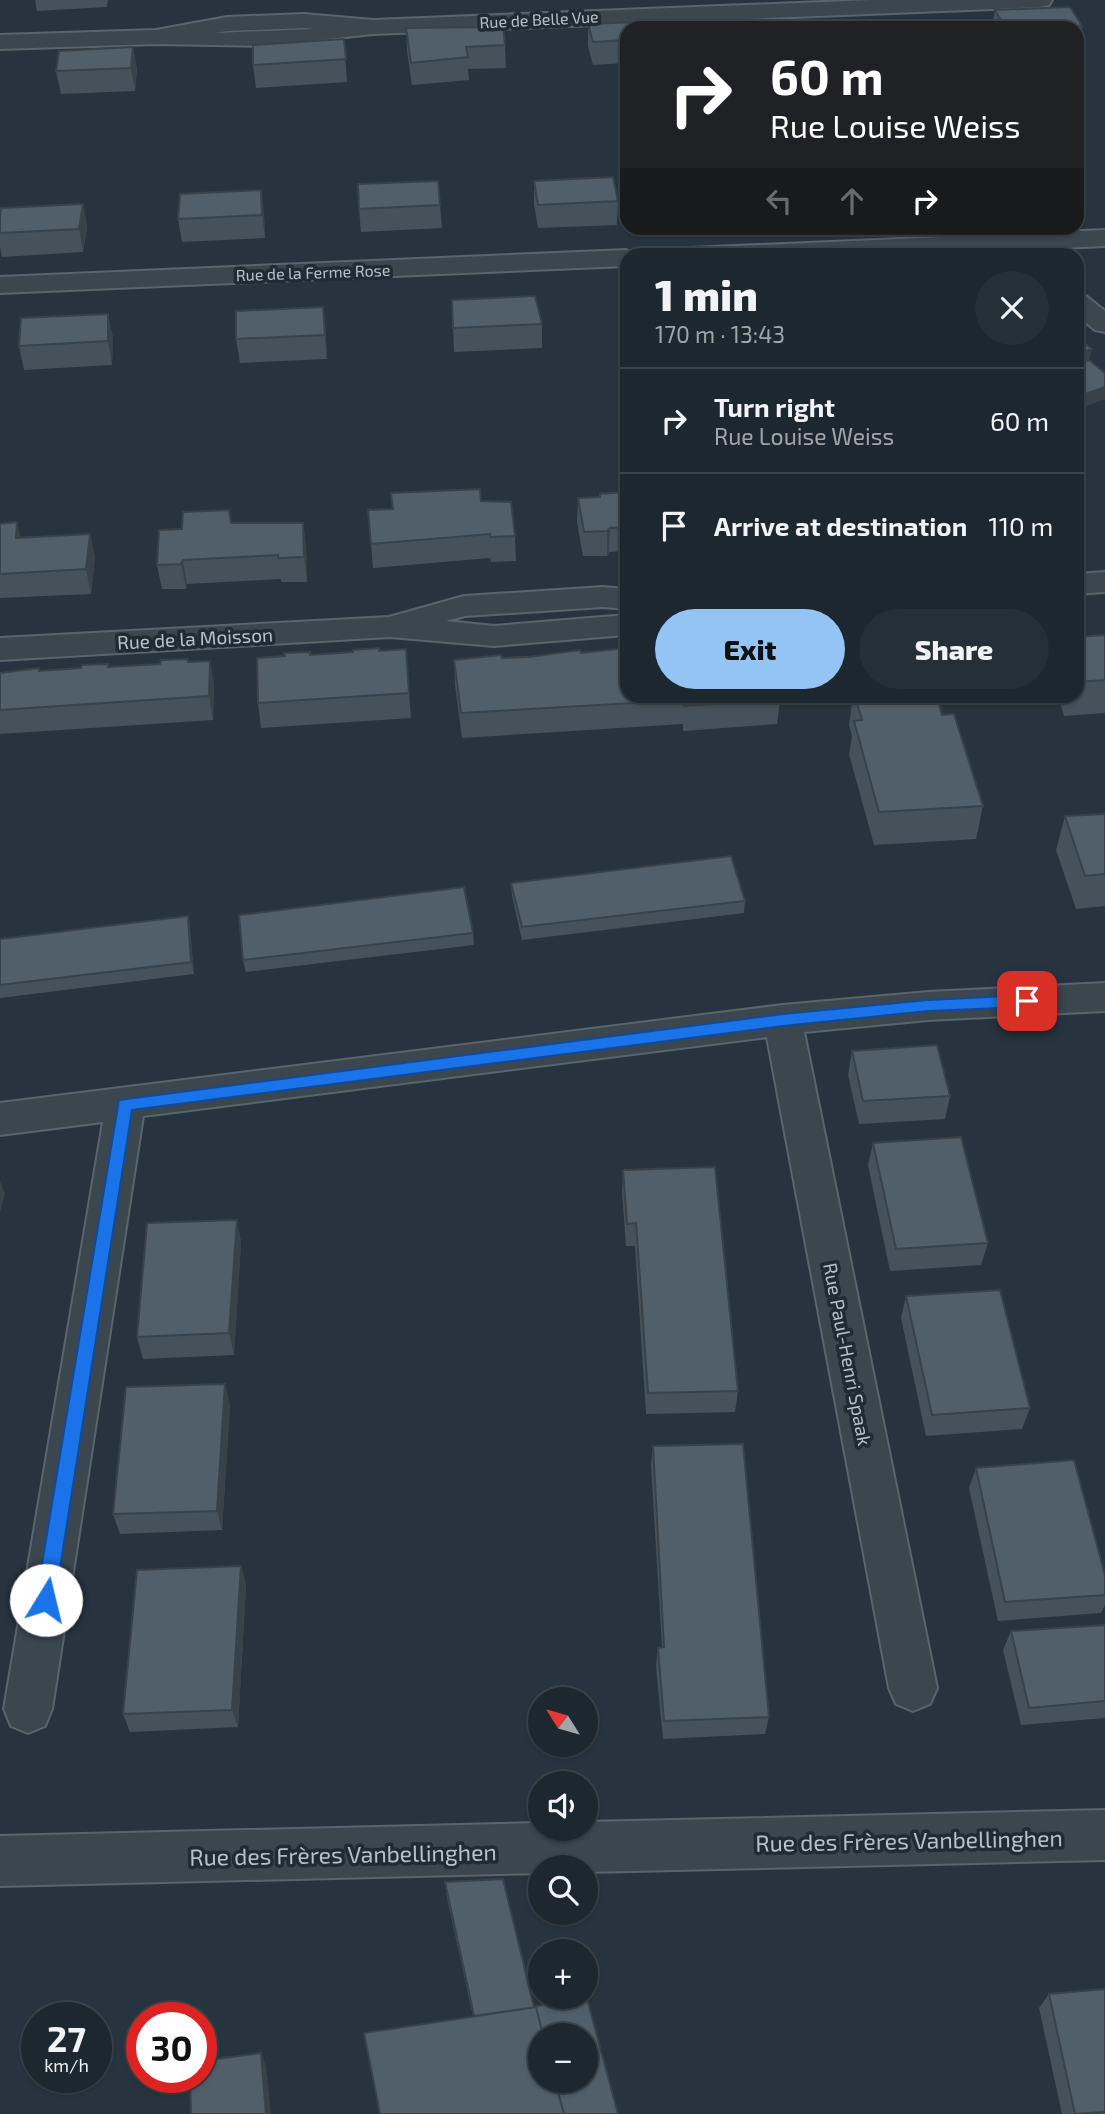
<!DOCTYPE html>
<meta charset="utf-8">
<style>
body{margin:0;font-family:"Exo 2",sans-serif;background:#252f37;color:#f1f3f6;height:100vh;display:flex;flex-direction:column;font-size:26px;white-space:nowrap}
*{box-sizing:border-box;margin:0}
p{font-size:23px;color:#a0a5aa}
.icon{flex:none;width:38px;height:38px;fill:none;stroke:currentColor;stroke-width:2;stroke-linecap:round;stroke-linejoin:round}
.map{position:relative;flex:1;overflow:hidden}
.sheet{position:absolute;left:620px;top:248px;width:464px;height:455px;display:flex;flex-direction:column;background:#1d272f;border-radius:21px;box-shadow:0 2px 5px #0004,0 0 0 2px #3b444b}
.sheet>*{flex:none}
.guide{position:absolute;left:620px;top:21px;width:464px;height:214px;border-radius:21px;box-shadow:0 2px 5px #0004,0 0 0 2px #3b444b;background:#202124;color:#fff;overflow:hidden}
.needle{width:46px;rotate:307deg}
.fabs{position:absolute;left:528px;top:1687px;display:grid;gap:14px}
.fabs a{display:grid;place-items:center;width:70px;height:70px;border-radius:50%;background:#1d272f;box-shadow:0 2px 5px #0004,0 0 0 2px #3b444b;font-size:35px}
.speed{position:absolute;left:21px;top:2002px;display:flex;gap:14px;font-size:35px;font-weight:700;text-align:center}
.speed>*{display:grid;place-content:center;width:91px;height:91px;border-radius:50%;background:#1d272f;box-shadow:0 2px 5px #0004,0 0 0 2px #3b444b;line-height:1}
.speed small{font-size:18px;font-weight:400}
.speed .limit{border:10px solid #d22;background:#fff;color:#111}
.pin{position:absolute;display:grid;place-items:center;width:60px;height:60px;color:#fff;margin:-30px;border-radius:14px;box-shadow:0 4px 10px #0006}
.me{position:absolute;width:77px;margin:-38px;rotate:9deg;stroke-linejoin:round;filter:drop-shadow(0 0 5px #0008)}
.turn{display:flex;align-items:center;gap:24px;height:147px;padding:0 35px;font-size:32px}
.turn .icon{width:91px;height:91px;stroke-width:2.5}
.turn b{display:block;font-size:49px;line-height:60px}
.lanes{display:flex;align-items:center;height:66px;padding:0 35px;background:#0003;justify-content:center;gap:35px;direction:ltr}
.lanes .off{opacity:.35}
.round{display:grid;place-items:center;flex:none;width:74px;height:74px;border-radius:37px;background:#252f37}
.headline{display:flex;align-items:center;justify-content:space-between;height:119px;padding:0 35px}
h1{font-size:42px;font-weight:800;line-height:52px}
.button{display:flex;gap:14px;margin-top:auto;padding:14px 35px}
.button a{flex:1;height:80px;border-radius:42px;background:#94c4f3;color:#111;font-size:28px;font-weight:800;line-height:80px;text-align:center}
.button a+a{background:#252f37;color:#f1f3f6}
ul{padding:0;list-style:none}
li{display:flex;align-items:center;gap:21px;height:105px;padding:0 35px;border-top:2px solid #3b444b}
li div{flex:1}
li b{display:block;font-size:26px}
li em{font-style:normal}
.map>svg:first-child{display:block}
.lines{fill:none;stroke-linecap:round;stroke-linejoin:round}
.street-casing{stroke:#59646d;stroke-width:4}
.street{fill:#3b464f;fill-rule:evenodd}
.wall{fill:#45525b}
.shaded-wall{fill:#38424a}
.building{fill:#505f6a;stroke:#38424a;stroke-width:2}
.route{fill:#1a73e8;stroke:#114b97;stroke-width:2}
.labels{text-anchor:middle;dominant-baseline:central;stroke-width:7;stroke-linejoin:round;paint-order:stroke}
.far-street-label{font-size:16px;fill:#b8c1ca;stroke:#202b35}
.street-label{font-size:19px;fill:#b8c1ca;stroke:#202b35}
.near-street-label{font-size:23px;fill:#b8c1ca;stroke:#202b35}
</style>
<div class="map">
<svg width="1105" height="2114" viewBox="0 0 1105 2114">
<rect width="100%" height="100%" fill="#27343f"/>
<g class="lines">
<defs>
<path id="street" d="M 872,0 L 1052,0 L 1049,5 L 1041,7 L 373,34 L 264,46 L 156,44 L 0,49 L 0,35 L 156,30 L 227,17 L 304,14 L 373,20 ZM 304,28 L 314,29 L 215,33 L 227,31 Z
M 1105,230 L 1105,246 L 884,256 L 677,256 L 681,250 L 690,248 Z
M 626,250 L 638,256 L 626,256 L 626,266 L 0,293 L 0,277 Z
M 1076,294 L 1086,296 L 1105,311 L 1105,332 L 1095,330 L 1076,315 Z
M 1105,572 L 1105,592 L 1076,594 L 1076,574 Z
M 603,587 L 626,589 L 626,609 L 603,607 L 465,616 L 446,621 L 494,626 L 626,615 L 626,635 L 494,646 L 390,637 L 0,660 L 0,638 L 389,617 L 464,596 Z
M 1105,983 L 1105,1011 L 928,1020 L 804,1032 L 937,1688 L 930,1704 L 913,1711 L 896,1704 L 889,1688 L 767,1037 L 143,1116 L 52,1709 L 45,1726 L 28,1733 L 11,1726 L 4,1709 L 103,1122 L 0,1135 L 0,1103 L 783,1005 L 928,992 Z
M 1105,1810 L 1105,1860 L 586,1872 L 586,1867 L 541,1867 L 541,1873 L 0,1886 L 0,1836 L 541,1823 L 541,1829 L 586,1829 L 586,1822 Z"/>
</defs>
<!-- street casing -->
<use href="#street" class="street-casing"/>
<!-- street -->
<use href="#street" class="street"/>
</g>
<!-- wall -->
<path class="wall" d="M 35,0 L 108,0 L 107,7 L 37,11 Z
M 995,10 L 1082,26 L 1078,49 L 1076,49 L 1076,28 L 992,28 Z
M 588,24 L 626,28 L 626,63 L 593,65 L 588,46 Z
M 406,28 L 505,45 L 506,68 L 468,69 L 469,80 L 412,85 L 407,51 Z
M 344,39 L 347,82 L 256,88 L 253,65 Z
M 133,47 L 137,70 L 135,91 L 61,94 L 56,71 Z
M 534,181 L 618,201 L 617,225 L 538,228 L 534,204 Z
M 83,204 L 87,227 L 83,252 L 2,257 L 0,247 L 0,216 Z
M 440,205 L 442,228 L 361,232 L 359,209 Z
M 264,214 L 265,238 L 182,242 L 178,219 Z
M 452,300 L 542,324 L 542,348 L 454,352 Z
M 323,307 L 327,359 L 240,363 L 236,339 Z
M 108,314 L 113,338 L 112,365 L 24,370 L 19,346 Z
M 1076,330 L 1079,339 L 1089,360 L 1105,373 L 1105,399 L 1077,409 L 1076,408 Z
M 626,492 L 626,551 L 609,552 L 607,556 L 583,556 L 577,522 L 578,498 L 600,497 Z
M 391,493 L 481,501 L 515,536 L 516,561 L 491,562 L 490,558 L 373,568 L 368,510 L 392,509 Z
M 231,523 L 303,523 L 306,547 L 307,582 L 281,582 L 281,579 L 187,584 L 186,589 L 162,589 L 157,565 L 182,529 Z
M 0,524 L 21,537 L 90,534 L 95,558 L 91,594 L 0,598 Z
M 1105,635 L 1105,713 L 1064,716 L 1058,696 L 1076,696 L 1076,637 Z
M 406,649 L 411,718 L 261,728 L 258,703 L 311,655 Z
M 581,653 L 780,699 L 777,724 L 683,731 L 683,724 L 462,738 L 455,685 L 454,660 Z
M 188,659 L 189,662 L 210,661 L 214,685 L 213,720 L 0,734 L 0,673 L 40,671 L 160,664 Z
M 853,696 L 942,715 L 983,806 L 976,839 L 874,845 L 849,754 L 852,736 L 849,725 Z
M 1105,814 L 1105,906 L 1076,909 L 1056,850 L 1065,816 Z
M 511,883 L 745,901 L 744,913 L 522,940 L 512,896 Z
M 188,916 L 190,928 L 194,974 L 0,998 L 0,939 Z
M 473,933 L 474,945 L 246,972 L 243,960 Z
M 852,1051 L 950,1096 L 945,1119 L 859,1124 L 848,1075 Z
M 873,1143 L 988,1243 L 981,1265 L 890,1271 L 868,1165 Z
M 623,1170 L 738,1391 L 735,1412 L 646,1414 L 635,1246 L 626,1246 L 622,1193 Z
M 237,1220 L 241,1243 L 234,1355 L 143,1359 L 137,1337 Z
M 906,1296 L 1030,1408 L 1022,1429 L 926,1436 L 901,1318 Z
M 230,1405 L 222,1530 L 120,1534 L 113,1514 Z
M 653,1446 L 769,1717 L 765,1734 L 663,1739 L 656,1666 L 658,1648 L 662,1647 L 651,1466 Z
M 976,1468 L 1105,1575 L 1105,1605 L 1101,1613 L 998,1621 L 969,1488 Z
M 241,1566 L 246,1585 L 238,1727 L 130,1732 L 123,1714 Z
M 1105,1625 L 1105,1718 L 1021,1725 L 1003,1650 L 1011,1631 Z
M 445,1882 L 534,2007 L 618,2114 L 473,2016 L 447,1898 Z
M 1105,1989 L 1105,2114 L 1062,2114 L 1039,2008 L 1049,1994 Z"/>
<!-- shaded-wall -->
<path class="shaded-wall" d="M 133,47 L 137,70 L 135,91 L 131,68 Z
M 261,190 L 264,214 L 265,238 L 262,215 Z
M 83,204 L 87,227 L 83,252 L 79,229 Z
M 323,307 L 326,331 L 327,359 L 325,335 Z
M 108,314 L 113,338 L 112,365 L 108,341 Z
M 1092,349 L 1086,373 L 1076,376 L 1076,354 Z
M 1105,387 L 1105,399 L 1077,409 L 1080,396 Z
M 17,522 L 23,547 L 16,538 Z
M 303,523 L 306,547 L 307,582 L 304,557 Z
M 610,528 L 609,552 L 607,556 L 607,531 Z
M 90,534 L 95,558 L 91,594 L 86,569 Z
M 183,560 L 187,584 L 186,589 L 181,564 Z
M 210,661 L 214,685 L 213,720 L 209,696 Z
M 188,916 L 190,928 L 194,974 L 191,962 Z
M 0,1181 L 5,1194 L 0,1212 Z
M 237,1220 L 241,1243 L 234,1355 L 229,1333 Z
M 225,1384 L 230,1405 L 222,1530 L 217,1511 Z
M 241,1566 L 246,1585 L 238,1727 L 232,1710 Z
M 261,2053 L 266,2066 L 271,2114 L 266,2114 Z"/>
<!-- building -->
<path class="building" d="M 1070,7 L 1082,26 L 1005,28 L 995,10 Z
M 664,21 L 666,28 L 626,28 L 626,40 L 593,42 L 588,24 Z
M 503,27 L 505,45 L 466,47 L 468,57 L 411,63 L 406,28 Z
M 344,39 L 346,59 L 253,65 L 253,45 Z
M 133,47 L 131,68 L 56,71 L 59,51 Z
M 613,177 L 618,201 L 538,205 L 534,181 Z
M 438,181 L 440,205 L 359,209 L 358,184 Z
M 261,190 L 262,215 L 178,219 L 180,194 Z
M 83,204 L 79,229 L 0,233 L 0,216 L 1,208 Z
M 535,296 L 542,324 L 453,328 L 452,300 Z
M 323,307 L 325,335 L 236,339 L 236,311 Z
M 108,314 L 108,341 L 19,346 L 21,318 Z
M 1076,337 L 1092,349 L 1076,354 Z
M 1089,360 L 1105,373 L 1105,387 L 1080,396 L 1076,393 L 1076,365 Z
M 480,489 L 481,501 L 511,502 L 515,536 L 490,537 L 490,534 L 371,544 L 368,510 L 393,509 L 391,493 Z
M 626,492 L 626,527 L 610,528 L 607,531 L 584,532 L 578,498 L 600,497 L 600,494 Z
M 229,510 L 231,523 L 303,523 L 304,557 L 278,558 L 278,555 L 183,560 L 181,564 L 157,565 L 159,530 L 182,529 L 183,512 Z
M 17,522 L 16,538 L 90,534 L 86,569 L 0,574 L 0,524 Z
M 1105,635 L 1105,680 L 1076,682 L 1076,637 Z
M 379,648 L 379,651 L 406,649 L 409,693 L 258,703 L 257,658 L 285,656 L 284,653 L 310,652 L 310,655 L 353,652 L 353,650 Z
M 626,648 L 626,696 L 780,696 L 780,699 L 684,706 L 685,700 L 461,713 L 454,660 L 501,655 L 502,658 L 529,657 L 580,650 L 581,653 Z
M 188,659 L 188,662 L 210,661 L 209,696 L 0,710 L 0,673 L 39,668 L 39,671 L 81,668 L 82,665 L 108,664 L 108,667 L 160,664 L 161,660 Z
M 855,696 L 937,696 L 942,715 L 954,714 L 983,806 L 879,812 L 854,721 L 862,720 Z
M 1105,814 L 1105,874 L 1085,876 L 1065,816 Z
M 731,856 L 745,901 L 522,927 L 511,883 Z
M 464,887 L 473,933 L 243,960 L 239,915 Z
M 188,916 L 191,962 L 0,985 L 0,939 Z
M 937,1045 L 950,1096 L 863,1101 L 852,1051 Z
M 961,1137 L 988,1243 L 896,1249 L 873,1143 Z
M 715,1167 L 738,1391 L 648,1393 L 636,1223 L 627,1224 L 623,1170 Z
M 237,1220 L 229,1333 L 137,1337 L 147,1223 Z
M 1000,1290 L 1030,1408 L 932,1415 L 906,1296 Z
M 225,1384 L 217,1511 L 113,1514 L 126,1387 Z
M 743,1444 L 769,1717 L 664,1721 L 658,1648 L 664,1647 L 653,1446 Z
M 1074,1460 L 1105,1575 L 1105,1595 L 1005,1602 L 976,1468 Z
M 241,1566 L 232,1710 L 123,1714 L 137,1570 Z
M 1105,1625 L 1105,1701 L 1029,1708 L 1011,1631 Z
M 503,1879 L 534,2007 L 571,1997 L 586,1997 L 586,1995 L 618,2114 L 564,2114 L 555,2081 L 586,2081 L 586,2035 L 543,2035 L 536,2007 L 474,2016 L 445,1882 Z
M 1105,1989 L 1105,2112 L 1075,2114 L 1049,1994 Z
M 536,2007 L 543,2035 L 541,2035 L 541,2081 L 555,2081 L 564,2114 L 380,2114 L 364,2033 Z
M 261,2053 L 266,2114 L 191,2114 L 190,2077 L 201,2077 L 201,2061 Z"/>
<!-- route -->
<path class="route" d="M 1027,995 L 1035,1001 L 1027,1007 L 928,1011 L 783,1026 L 132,1110 L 55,1600 L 53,1606 L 46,1609 L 39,1606 L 36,1600 L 119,1100 L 783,1014 L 928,1000 Z"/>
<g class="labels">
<!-- far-street labels -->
<g class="far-street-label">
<text transform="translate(539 19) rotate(-3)">Rue de Belle Vue</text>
<text transform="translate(313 272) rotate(-2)">Rue de la Ferme Rose</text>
</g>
<!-- street labels -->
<g class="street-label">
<text transform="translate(195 638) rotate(-3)">Rue de la Moisson</text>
<text transform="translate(848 1354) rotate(79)">Rue Paul-Henri Spaak</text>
</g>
<!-- near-street labels -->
<g class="near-street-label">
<text transform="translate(909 1840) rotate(-1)">Rue des Frères Vanbellinghen</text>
<text transform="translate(343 1854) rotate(-1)">Rue des Frères Vanbellinghen</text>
</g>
</g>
</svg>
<div class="fabs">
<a><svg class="needle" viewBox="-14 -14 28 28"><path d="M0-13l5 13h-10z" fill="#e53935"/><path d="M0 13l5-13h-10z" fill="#a0a5aa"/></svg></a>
<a><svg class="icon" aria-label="sound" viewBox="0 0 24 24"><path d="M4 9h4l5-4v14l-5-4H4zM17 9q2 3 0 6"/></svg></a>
<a><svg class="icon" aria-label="search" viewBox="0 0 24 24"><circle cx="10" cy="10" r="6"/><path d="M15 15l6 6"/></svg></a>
<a>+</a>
<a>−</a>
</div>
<div class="speed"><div>27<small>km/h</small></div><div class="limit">30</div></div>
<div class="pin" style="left:1027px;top:1001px;background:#d93025"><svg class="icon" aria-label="arrive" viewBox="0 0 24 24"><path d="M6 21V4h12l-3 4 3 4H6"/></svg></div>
<svg class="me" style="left:46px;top:1600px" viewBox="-20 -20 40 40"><circle r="19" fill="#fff"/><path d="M0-13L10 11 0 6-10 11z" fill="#1a73e8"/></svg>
<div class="guide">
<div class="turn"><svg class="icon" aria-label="right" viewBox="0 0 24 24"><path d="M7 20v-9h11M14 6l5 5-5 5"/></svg><div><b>60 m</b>Rue Louise Weiss</div></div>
<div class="lanes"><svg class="icon off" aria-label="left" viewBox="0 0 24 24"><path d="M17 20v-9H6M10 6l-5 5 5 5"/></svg><svg class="icon off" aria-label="ahead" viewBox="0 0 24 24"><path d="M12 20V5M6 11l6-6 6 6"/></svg><svg class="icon" aria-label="right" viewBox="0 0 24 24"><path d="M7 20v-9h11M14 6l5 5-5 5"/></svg></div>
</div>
<section class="sheet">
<div class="headline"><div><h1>1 min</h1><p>170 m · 13:43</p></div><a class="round"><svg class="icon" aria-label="close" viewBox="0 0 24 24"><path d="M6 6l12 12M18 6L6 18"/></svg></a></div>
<ul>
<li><svg class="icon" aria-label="right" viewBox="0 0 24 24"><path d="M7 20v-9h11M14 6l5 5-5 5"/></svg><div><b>Turn right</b><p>Rue Louise Weiss</p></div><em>60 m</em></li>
<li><svg class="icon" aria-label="arrive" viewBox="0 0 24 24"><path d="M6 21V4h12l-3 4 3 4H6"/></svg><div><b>Arrive at destination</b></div><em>110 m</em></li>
</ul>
<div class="button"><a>Exit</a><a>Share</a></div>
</section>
</div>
